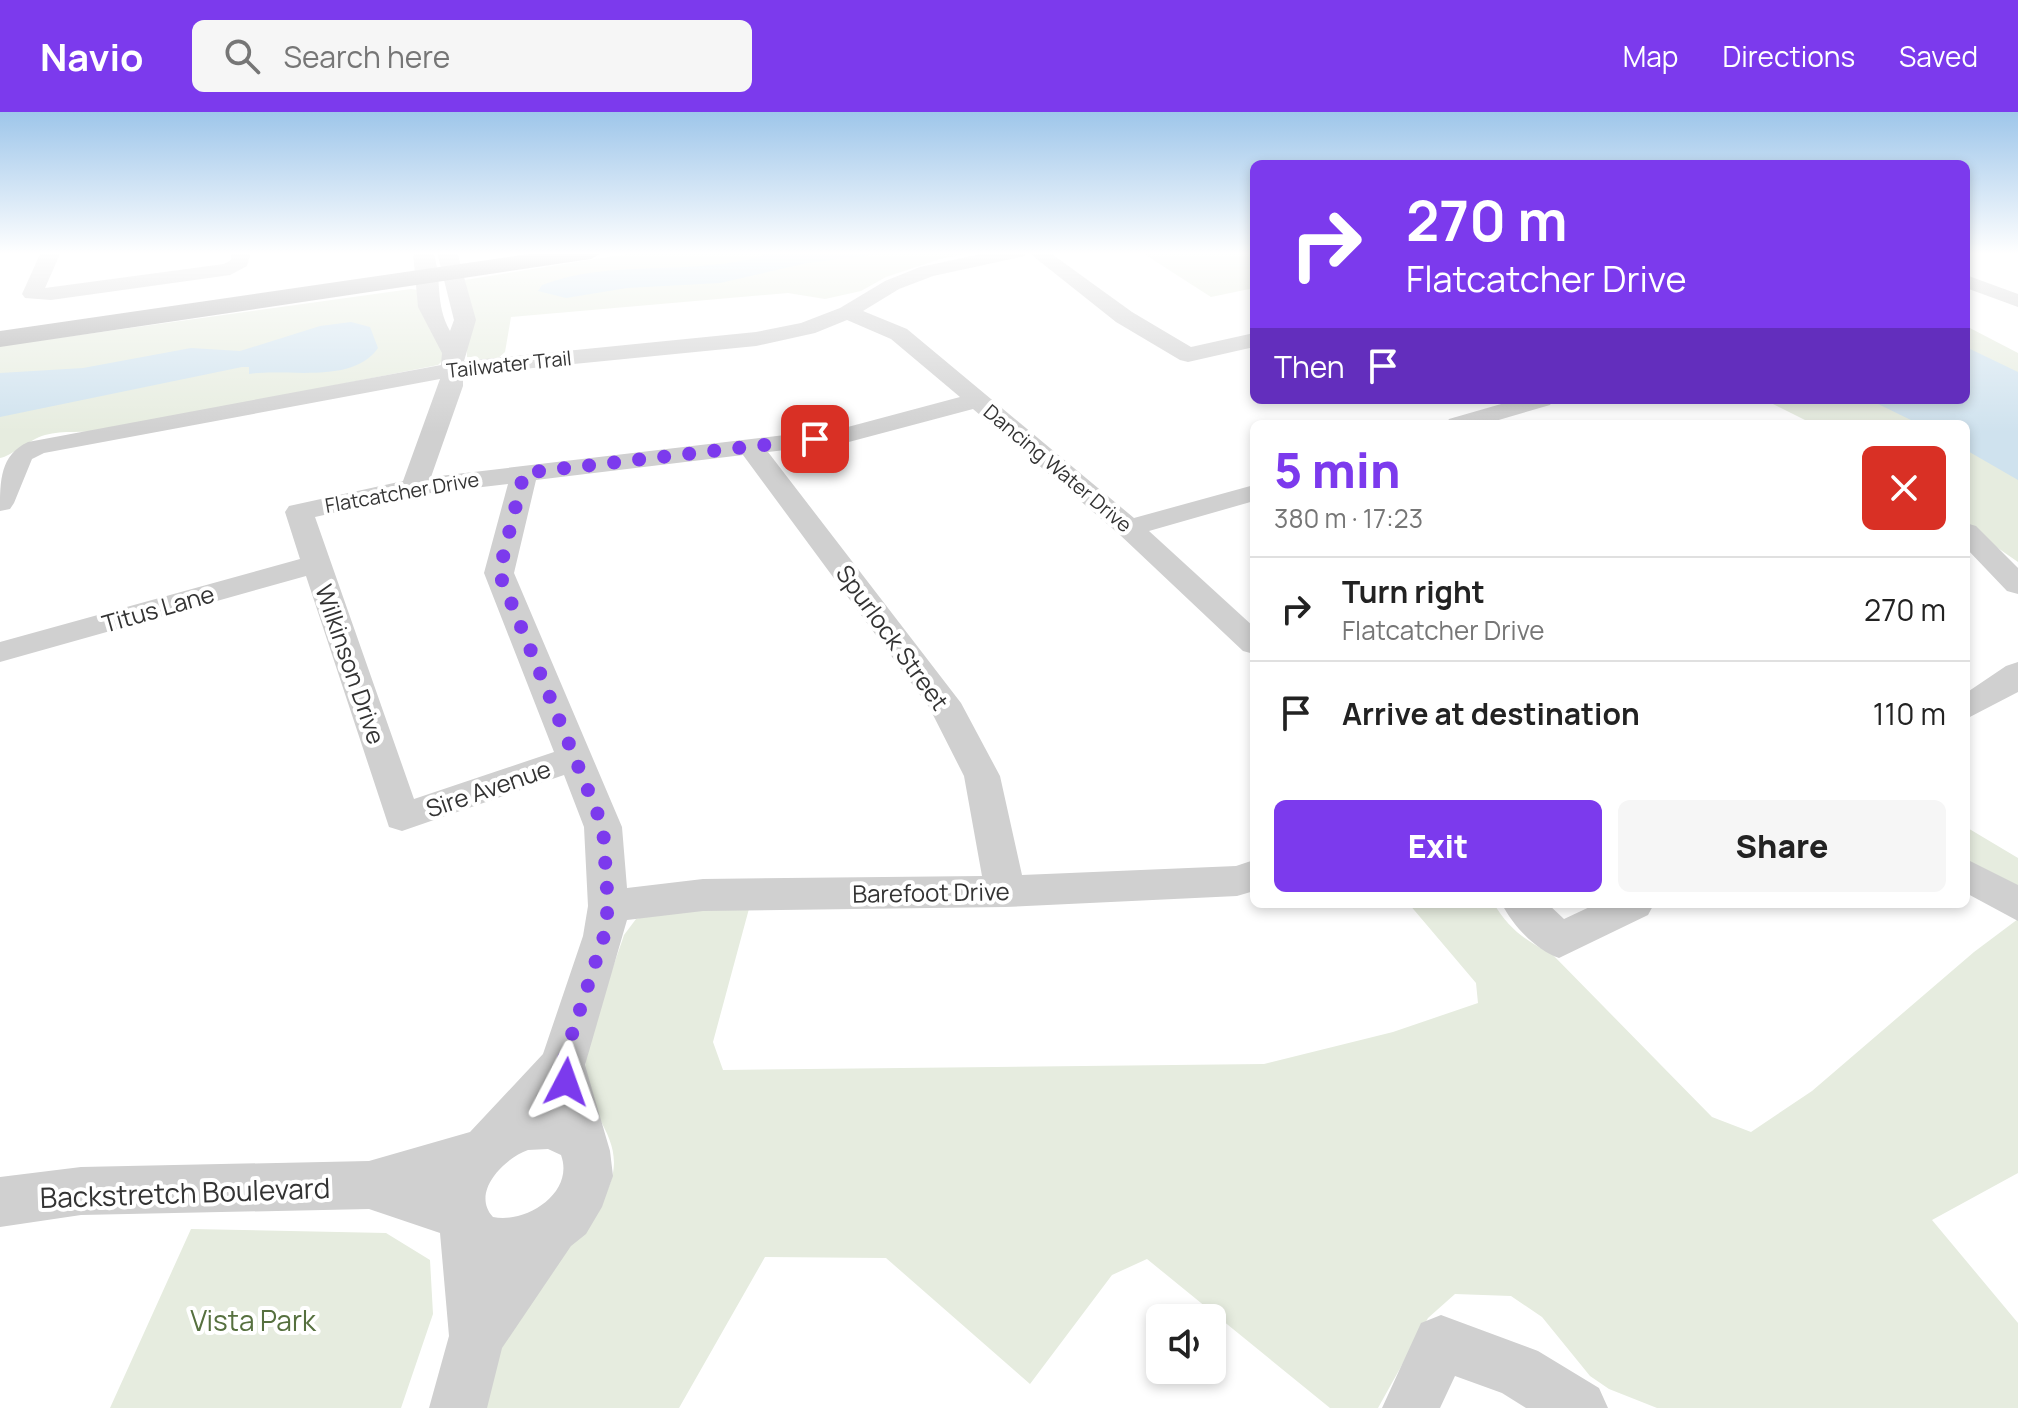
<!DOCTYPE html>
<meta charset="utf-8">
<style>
body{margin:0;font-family:Manrope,sans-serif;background:#f6f6f6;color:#222;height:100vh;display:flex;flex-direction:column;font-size:30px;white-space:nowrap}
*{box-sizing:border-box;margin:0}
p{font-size:26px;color:#767676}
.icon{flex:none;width:44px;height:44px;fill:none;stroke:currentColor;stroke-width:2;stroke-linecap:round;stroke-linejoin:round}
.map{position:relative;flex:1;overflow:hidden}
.details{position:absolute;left:1250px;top:308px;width:720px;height:488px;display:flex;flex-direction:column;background:#fff;border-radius:12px;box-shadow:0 4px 12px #0003}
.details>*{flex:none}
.banner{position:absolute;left:1250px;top:48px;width:720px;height:244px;border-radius:12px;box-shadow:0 4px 12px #0003;background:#7c3aed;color:#fff;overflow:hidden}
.controls{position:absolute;left:1146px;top:1192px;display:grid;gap:16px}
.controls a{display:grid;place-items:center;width:80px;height:80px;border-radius:12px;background:#fff;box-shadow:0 4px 12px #0003;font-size:40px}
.pin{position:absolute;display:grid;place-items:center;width:68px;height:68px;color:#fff;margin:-34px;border-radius:16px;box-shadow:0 4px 12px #0006}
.me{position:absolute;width:88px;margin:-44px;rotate:4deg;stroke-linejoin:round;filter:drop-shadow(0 0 6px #0008)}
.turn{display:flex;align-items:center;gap:28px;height:168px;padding:0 24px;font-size:36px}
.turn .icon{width:104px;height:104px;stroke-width:2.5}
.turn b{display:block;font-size:56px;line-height:68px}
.then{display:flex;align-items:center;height:76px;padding:0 24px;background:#0003;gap:16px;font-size:30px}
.round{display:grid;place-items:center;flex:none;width:84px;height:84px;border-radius:12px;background:#f6f6f6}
.headline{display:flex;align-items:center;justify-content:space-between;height:136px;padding:0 24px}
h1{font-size:48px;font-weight:800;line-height:60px;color:#7c3aed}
.primary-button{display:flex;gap:16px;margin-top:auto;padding:16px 24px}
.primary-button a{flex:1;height:92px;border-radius:12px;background:#7c3aed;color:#fff;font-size:32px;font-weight:800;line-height:92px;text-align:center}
.primary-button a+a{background:#f6f6f6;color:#222}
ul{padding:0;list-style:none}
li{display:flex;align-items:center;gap:24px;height:104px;padding:0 24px;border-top:2px solid #e0e0e0}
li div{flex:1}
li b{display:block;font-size:30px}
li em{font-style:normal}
header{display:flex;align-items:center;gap:48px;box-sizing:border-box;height:112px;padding:0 40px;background:#7c3aed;color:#fff}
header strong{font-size:38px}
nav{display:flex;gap:44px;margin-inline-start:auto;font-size:28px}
.search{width:560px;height:72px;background:#f6f6f6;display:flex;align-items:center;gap:20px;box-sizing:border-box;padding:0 28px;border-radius:12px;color:#767676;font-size:30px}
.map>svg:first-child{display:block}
.green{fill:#e6ecdf}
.water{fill:#cfe2ee}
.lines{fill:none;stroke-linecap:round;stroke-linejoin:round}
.minor{fill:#d0d0d0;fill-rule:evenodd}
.major{fill:#ababab;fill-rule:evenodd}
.route{stroke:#7c3aed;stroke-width:14;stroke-dasharray:0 25.2}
.labels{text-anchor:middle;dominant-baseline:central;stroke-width:8;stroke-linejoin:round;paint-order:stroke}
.far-street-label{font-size:20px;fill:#333;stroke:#fff}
.street-label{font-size:24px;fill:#333;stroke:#fff}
.near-street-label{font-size:28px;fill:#333;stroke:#fff}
.near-park-label{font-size:28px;fill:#56703f;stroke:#fff}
</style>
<header>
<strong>Navio</strong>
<div class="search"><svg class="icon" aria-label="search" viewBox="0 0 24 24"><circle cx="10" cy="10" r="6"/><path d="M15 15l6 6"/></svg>Search here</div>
<nav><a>Map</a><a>Directions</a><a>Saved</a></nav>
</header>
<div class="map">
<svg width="2018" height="1296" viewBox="0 0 2018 1296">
<rect width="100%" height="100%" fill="#fff"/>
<!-- green -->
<path class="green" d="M 639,140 L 978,140 L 940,147 L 886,165 L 861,179 L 825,187 L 788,181 L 511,205 L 505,240 L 495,249 L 467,245 L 465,168 Z
M 1141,140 L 1254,140 L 1254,176 L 1211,185 Z
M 411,177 L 418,178 L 430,218 L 442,233 L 443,248 L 438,253 L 103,319 C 83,321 64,318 45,323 C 28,328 12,344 0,346 L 0,234 Z
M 1966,214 L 2018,241 L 2018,450 L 1966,414 L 1966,312 L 1813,312 L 1765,288 L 1966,288 Z
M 1966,715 L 2018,746 L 2018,778 L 1966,748 Z
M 1409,792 L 1494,792 C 1509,817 1526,829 1552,842 L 1712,1005 L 1751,1020 L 1812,979 L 1974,840 L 2018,807 L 2018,1061 L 1932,1108 L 2018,1211 L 2018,1296 L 1657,1296 L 1609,1277 L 1590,1264 L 1542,1205 L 1511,1184 L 1455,1182 L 1428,1206 L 1378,1296 L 1330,1296 L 1147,1147 L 1112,1163 L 1030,1272 L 886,1146 L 765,1145 L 679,1296 L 482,1296 C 487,1268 501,1230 514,1204 C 539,1158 588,1126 608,1077 C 629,1028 588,1007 585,963 C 583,934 614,854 624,823 L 636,807 L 659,801 L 750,793 L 713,930 L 723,958 L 1264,952 L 1393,920 L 1478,891 L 1476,871 Z
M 191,1117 L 386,1121 L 430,1148 L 433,1202 L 401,1296 L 110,1296 Z"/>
<!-- water -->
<path class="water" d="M 774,140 L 898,140 L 807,151 L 720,171 L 627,176 L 566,186 L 538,179 L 542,173 C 616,145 700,167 774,140 Z
M 351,210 L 370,215 L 378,236 C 352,273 287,256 249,262 L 249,255 L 242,255 L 0,305 L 0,261 L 83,256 L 191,236 L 240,239 L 320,214 Z
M 1966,235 L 2018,260 L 2018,368 L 1966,338 L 1966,312 L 1919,312 L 1870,288 L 1966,288 Z"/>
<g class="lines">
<!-- minor -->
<path class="minor" d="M 41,140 L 61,140 L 45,176 L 224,152 L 231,148 L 231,140 L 251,140 L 247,154 L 230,163 L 51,188 L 25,186 L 22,182 Z
M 413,140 L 433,140 C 443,168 434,190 450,219 L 454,208 L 437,140 L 457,140 L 476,208 L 464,249 L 756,220 L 801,211 L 840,196 L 885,169 L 920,155 L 990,140 L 1049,140 L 1132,200 L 1191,235 L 1254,221 L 1254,235 L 1188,250 L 1180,248 L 1116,210 L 1028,140 L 1025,144 L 933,164 L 899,177 L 863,199 L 907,217 L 1134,406 L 1254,373 L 1254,389 L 1149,419 L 1254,515 L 1254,542 L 1243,539 L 1119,422 L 973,297 L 845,331 L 768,340 L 961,591 L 1000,664 L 1022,763 L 1236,754 L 1254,748 L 1254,779 L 1237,784 L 1005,795 L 703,799 L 627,808 L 585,953 L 610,1039 L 613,1064 L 602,1095 L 586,1122 L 571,1134 L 502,1236 L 487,1296 L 429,1296 L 449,1224 L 440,1121 L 369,1097 L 81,1103 L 0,1115 L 0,1065 L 81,1055 L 369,1049 L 470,1020 L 543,942 L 583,824 L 588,794 L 584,715 L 564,663 L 402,719 L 389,715 L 306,464 L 0,550 L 0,530 L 300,447 L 285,400 L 289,394 L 403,369 L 440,267 L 44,341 L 32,347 L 14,391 L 10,397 L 0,399 C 0,369 0,343 28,330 L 441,253 L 442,241 L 418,195 ZM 847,208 L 891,227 L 960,285 L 844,316 L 431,365 L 463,274 L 463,263 L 756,234 L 815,221 ZM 743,343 L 929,595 L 964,664 L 982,764 L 703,767 L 627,776 L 622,715 L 514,461 L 536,368 ZM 508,372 L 484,461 L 554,640 L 414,687 L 315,405 L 414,383 ZM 528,1038 L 548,1037 L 561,1043 C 575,1081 526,1112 493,1105 C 470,1080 505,1046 528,1038 Z
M 1966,163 L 2018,182 L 2018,195 L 1966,176 Z
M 1515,288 L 1553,288 L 1550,293 L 1485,312 L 1446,312 L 1449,307 Z
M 1966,411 L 1976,414 L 2018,456 L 2018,482 L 2007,479 L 1966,436 Z
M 2018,550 L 2018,580 L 1966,607 L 1966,581 L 2006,554 Z
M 1966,747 L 2018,773 L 2018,809 L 1966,781 Z
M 1502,792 L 1548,792 L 1564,807 L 1596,792 L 1654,792 L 1648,803 L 1559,846 C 1536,838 1513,814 1502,792 Z
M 1441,1203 L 1538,1239 L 1599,1276 L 1608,1296 L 1526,1296 L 1502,1281 L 1455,1264 L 1440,1296 L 1382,1296 L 1421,1211 Z"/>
<!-- major -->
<path class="major" d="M 543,140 L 603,140 L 591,147 L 0,235 L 0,219 Z"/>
</g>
<!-- sky -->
<linearGradient id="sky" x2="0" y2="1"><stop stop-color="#9ec6ea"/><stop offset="0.44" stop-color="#fff"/><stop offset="1" stop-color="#fff" stop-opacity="0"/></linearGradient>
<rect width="2018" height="321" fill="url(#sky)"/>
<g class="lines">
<!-- route -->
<path class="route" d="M 566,970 L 562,953 L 604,824 L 608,794 L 603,715 L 499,461 L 524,361 L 815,327"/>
</g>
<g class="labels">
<!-- far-street labels -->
<g class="far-street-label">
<text transform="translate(509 252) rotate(-6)">Tailwater Trail</text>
<text transform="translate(1058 356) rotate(40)">Dancing Water Drive</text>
<text transform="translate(402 380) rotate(-10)">Flatcatcher Drive</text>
</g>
<!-- street labels -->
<g class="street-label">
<text transform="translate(158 496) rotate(-16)">Titus Lane</text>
<text transform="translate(893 525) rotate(54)">Spurlock Street</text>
<text transform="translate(351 552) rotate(71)">Wilkinson Drive</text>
<text transform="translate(488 676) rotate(-19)">Sire Avenue</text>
<text transform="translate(931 780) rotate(-1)">Barefoot Drive</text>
</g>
<!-- near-street labels -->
<g class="near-street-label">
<text transform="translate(185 1080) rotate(-2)">Backstretch Boulevard</text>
</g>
<!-- near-park labels -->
<g class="near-park-label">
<text x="253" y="1208">Vista Park</text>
</g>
</g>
</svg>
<div class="controls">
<a><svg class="icon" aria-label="sound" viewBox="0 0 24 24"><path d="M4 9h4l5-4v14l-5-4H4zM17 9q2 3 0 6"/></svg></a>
</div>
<div class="pin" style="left:815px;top:327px;background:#d93025"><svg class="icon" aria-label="arrive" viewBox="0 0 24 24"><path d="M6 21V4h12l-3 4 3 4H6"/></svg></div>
<svg class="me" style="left:566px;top:970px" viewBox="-20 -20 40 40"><path d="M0-17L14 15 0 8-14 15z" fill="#7c3aed" stroke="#fff" stroke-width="4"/></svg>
<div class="banner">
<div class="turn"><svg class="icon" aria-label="right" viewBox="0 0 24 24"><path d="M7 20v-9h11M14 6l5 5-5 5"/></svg><div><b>270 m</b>Flatcatcher Drive</div></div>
<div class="then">Then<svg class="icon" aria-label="arrive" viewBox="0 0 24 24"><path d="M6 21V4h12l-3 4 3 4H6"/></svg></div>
</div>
<section class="details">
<div class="headline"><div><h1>5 min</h1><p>380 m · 17:23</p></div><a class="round" style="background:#d93025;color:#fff"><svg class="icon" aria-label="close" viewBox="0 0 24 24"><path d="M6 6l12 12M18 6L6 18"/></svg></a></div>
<ul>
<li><svg class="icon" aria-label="right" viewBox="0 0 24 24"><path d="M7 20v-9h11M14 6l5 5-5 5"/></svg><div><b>Turn right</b><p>Flatcatcher Drive</p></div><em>270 m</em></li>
<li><svg class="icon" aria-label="arrive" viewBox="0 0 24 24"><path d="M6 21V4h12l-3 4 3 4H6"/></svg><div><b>Arrive at destination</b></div><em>110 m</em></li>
</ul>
<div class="primary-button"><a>Exit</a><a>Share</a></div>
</section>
</div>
